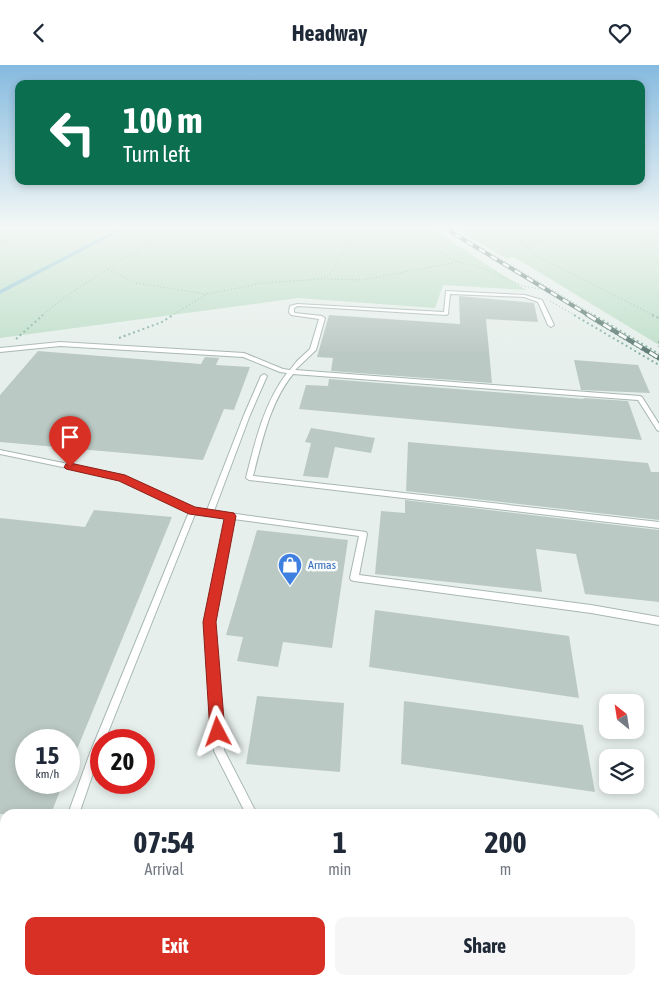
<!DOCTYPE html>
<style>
body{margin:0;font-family:"Asap Condensed",sans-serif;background:#f6f6f7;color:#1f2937;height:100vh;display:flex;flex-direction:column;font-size:19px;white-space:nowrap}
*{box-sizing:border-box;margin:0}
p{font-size:16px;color:#747a83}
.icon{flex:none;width:28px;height:28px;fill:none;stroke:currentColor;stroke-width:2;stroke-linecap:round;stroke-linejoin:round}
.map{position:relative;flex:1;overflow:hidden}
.side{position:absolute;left:0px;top:744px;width:660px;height:176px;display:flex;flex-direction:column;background:#fff;border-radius:15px 15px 0 0;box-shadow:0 2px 8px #0003}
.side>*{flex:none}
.top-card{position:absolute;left:15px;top:15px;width:630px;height:105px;border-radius:10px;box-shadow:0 2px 8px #0003;background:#0b6e4f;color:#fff;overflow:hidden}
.needle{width:32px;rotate:330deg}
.buttons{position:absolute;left:599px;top:629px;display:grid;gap:10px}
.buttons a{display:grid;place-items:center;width:45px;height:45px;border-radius:10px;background:#fff;box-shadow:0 2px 8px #0003;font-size:25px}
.speed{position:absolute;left:15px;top:664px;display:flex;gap:10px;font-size:25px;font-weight:700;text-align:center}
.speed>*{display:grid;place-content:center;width:65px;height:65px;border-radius:50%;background:#fff;box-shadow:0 2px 8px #0003;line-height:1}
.speed small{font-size:12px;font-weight:400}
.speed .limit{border:8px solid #d22;background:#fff;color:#111}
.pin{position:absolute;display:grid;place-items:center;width:42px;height:42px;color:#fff;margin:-51px -21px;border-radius:50% 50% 50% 0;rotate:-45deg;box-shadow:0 0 5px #0007}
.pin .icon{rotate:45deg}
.me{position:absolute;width:55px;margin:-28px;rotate:356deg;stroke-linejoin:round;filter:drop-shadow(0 0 4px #0008)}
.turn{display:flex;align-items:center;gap:18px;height:105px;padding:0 25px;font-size:22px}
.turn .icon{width:65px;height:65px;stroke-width:2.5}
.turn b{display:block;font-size:35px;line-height:42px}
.eta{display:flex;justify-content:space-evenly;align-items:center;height:85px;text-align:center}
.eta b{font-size:30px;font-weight:700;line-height:35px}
.cta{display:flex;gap:10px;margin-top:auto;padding:10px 25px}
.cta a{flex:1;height:58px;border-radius:10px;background:#d93025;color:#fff;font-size:20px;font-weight:700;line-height:58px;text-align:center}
.cta a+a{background:#f6f6f7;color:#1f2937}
header{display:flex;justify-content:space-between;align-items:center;height:65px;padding:0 25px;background:#fff;font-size:22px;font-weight:700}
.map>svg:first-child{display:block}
.green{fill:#c0dfca}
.water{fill:#90c4d1}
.building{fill:#bbc9c4}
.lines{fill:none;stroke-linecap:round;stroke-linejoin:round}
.service-casing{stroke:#a8b7b3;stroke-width:2}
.path-far1{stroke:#87b1a6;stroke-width:1;stroke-dasharray:1 2.5;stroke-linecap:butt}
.path{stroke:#87b1a6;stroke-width:2;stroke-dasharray:2 3;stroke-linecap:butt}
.service{fill:#fff;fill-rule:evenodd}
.rail-far1-casing{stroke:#607c76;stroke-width:4}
.rail-casing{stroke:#607c76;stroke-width:4.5}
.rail-far1{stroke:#f7fbf9;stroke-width:2.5;stroke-dasharray:7;stroke-linecap:butt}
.rail{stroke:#f7fbf9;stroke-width:3;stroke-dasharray:9;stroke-linecap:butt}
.route{fill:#d93025;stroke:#8d1f18}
.labels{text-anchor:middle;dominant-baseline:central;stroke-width:5;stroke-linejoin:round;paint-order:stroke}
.shop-label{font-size:12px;fill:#366cbe;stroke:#f7fbf9;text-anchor:start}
</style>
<header><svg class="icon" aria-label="back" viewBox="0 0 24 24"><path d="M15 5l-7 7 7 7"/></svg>Headway<svg class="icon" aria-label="heart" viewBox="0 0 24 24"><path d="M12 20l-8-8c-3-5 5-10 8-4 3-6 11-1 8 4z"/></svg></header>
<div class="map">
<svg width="659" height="919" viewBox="0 0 659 919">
<rect width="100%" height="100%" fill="#e6efeb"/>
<!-- green -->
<path class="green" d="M 0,162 L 429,162 L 526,225 L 443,220 L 435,243 L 298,233 L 0,273 Z
M 453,162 L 659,162 L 659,280 L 514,192 L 507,194 Z"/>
<!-- water -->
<path class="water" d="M 121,162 L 128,162 L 0,229 L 0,225 Z"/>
<!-- building -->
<path class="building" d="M 459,231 L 534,238 L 538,257 L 486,254 L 492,318 L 331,306 L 333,293 L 317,292 L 329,250 L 460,259 Z
M 38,286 L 201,299 L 205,292 L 219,293 L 216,300 L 250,302 L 234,345 L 224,344 L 203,395 L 0,377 L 0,330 Z
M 574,295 L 638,300 L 650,328 L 581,325 Z
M 329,314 L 584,334 L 583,333 L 628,336 L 642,375 L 299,344 L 306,320 L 328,321 Z
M 311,363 L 375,373 L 371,388 L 335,382 L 328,413 L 303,411 L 311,378 L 305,377 Z
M 408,377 L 648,398 L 651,407 L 659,407 L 659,455 L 406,426 Z
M 405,435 L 659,465 L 659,537 L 585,529 L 576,489 L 536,484 L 542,527 L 375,509 L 381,446 L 405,448 Z
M 94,445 L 172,452 L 69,704 L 69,675 L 26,675 L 26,718 L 63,718 L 51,749 L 0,749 L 0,453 L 85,462 Z
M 257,465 L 348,475 L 332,583 L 283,577 L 278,602 L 237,596 L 243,572 L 226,570 Z
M 375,545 L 569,571 L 579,633 L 369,602 Z
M 257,631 L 344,638 L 340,707 L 246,699 Z
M 404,636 L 583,660 L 595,727 L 401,699 Z"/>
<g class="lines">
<defs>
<path id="service" d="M 446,226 L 525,230 L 542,235 L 554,260 L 551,262 L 548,260 L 538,237 L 524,232 L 450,229 L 448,249 L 446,250 L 298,241 L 294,243 L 294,247 L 295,248 L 322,251 L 325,253 L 316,285 L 295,305 L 640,331 L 642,332 L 659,359 L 659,366 L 657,365 L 638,335 L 293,309 C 270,337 262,377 253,411 L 659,457 L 659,463 L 249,415 L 246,413 C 255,377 264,338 287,308 L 280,307 L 243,292 L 60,281 L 0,287 L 0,283 L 60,277 L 244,288 L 283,304 L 290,305 L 297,296 L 310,284 L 319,254 L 291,250 L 289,247 L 290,241 L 297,239 L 444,247 Z
M 264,309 L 267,311 L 250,350 L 214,446 L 366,467 L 367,469 L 359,510 L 591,540 L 659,552 L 659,560 L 591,548 L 354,516 L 351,515 L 350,513 L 359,471 L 233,454 L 213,557 L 224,685 L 257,749 L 246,749 L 214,686 L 205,557 L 226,453 L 195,449 L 105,675 L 101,675 L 101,685 L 79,749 L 68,749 L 90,688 L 189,447 L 120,414 L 0,389 L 0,385 L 122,410 L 194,443 L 207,445 L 244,350 L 261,311 Z
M 0,901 L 5,901 L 5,913 L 0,913 Z
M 8,915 L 20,915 L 20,919 L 6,919 Z
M 302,915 L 314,915 L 314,919 L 300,919 Z
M 429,915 L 464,915 L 466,919 L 430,919 Z"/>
</defs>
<!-- service casing -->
<use href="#service" class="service-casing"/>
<!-- path-far1 -->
<path class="path-far1" d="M 28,162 L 61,170
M 403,162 L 455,196 L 477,201 L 523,221 L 541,224 L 550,223
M 440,162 L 587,251
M 447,162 L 596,251
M 513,162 L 519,174 L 535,190 L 655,251
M 625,162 L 659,200
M 0,173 L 20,169 L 33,162
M 0,179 L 15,172
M 643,181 L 659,184
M 527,182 L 570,162
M 108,204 L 136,218 L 206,229
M 324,214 L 362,215 L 457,197
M 550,236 L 576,251
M 41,251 L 69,229 L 173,162
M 171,251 L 207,229 L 263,218 L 322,214 L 330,210 L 345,184 L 366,162"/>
<!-- path -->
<path class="path" d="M 574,250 L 659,300
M 585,250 L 659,295
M 594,250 L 659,289
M 652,250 L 659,253
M 119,273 L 162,257 L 173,250
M 16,274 L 43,250
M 659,276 L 659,282"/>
<!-- service -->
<use href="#service" class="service"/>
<defs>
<path id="rail-far1" d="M 443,162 L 590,251"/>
<path id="rail" d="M 588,250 L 659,293"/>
</defs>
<!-- rail-far1 casing -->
<use href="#rail-far1" class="rail-far1-casing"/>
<!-- rail casing -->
<use href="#rail" class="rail-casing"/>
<!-- rail-far1 -->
<use href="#rail-far1" class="rail-far1"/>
<!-- rail -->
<use href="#rail" class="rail"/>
</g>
<!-- sky -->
<linearGradient id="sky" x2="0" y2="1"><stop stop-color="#85badf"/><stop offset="0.56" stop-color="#f4f8f6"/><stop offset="1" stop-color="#f4f8f6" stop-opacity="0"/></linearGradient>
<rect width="659" height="290" fill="url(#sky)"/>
<!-- route -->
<path class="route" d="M 70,398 L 125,410 L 195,442 L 234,448 L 236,451 L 216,557 L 225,667 L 223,673 L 218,675 L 212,673 L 210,667 L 203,557 L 224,454 L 189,449 L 119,416 L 66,404 L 64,402 L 66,399 Z"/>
<!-- icons -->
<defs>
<symbol id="shop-pin" viewBox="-11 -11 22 30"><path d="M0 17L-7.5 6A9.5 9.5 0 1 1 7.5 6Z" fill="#3f7fe0" stroke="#f7fbf9"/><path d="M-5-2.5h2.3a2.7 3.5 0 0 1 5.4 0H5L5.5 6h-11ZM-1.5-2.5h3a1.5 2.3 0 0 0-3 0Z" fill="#fff"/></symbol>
</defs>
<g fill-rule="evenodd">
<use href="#shop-pin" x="276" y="486" width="28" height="38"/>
</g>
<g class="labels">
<!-- shop labels -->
<g class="shop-label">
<text x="308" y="500">Armas</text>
</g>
</g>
</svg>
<div class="buttons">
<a><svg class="needle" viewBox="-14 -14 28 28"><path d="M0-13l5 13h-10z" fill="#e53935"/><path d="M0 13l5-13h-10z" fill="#747a83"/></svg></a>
<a><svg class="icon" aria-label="layers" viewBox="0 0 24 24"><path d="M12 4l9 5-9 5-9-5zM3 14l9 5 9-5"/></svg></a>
</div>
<div class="speed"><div>15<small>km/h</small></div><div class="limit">20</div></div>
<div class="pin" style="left:70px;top:402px;background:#d93025"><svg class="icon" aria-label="arrive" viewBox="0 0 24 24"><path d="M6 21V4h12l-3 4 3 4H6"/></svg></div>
<svg class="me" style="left:218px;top:667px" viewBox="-20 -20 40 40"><path d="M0-17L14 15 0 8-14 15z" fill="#d93025" stroke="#fff" stroke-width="4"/></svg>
<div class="top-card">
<div class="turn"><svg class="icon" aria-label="left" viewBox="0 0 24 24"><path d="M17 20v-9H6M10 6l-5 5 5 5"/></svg><div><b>100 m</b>Turn left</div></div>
</div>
<section class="side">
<div class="eta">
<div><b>07:54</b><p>Arrival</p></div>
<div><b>1</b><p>min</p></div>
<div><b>200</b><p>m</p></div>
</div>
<div class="cta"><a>Exit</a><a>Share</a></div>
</section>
</div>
